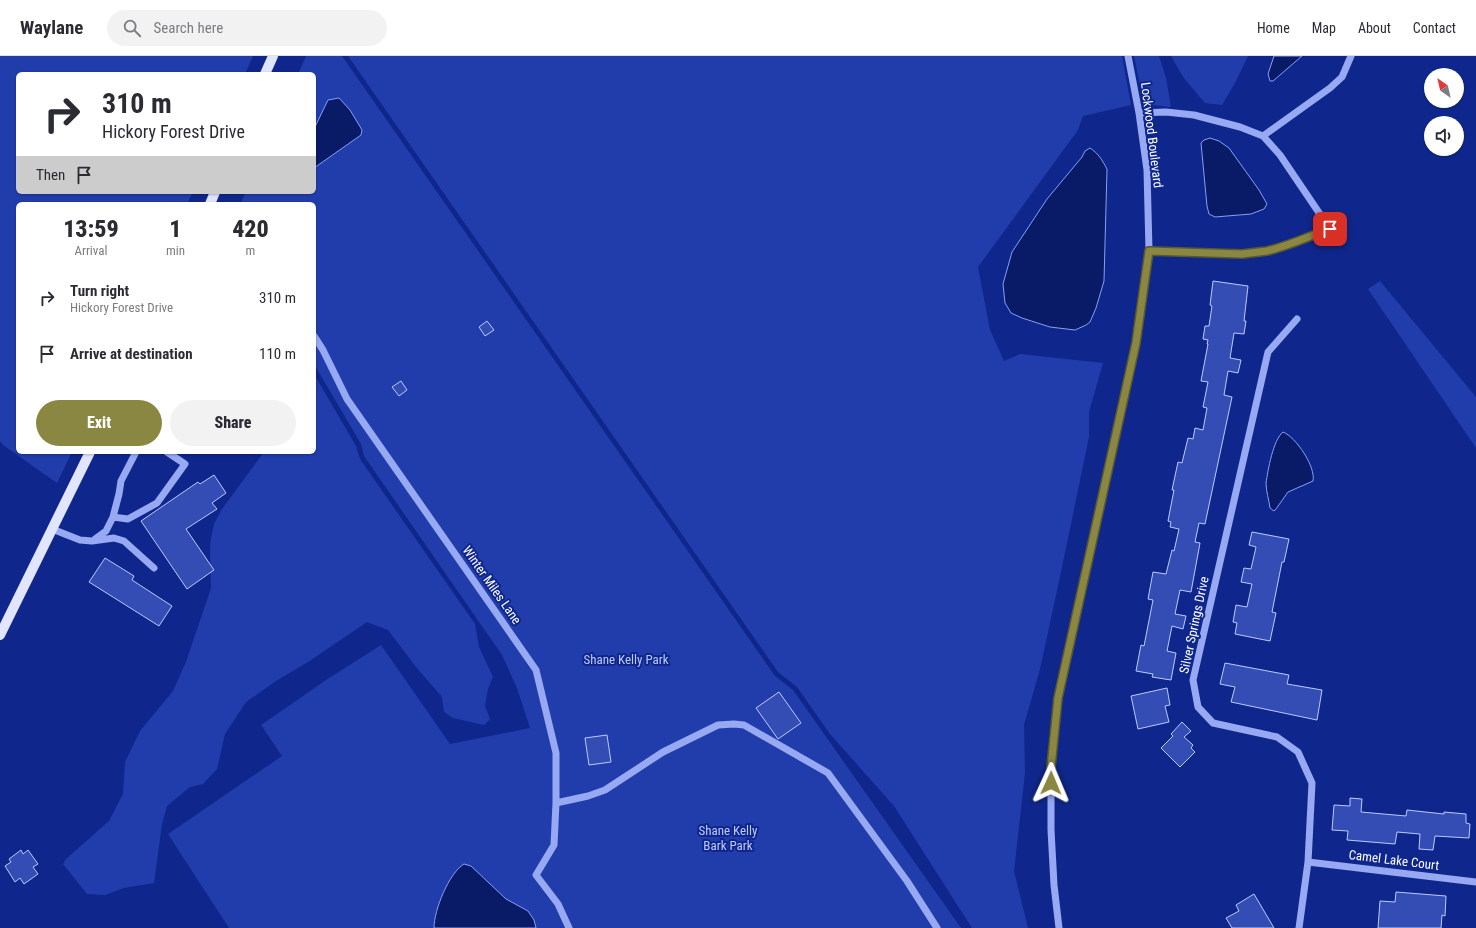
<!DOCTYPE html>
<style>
body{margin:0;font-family:"Roboto Condensed",sans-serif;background:#f2f2f3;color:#2b2b33;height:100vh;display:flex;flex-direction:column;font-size:15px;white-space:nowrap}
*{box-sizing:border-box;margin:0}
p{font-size:13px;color:#7c7c81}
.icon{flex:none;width:22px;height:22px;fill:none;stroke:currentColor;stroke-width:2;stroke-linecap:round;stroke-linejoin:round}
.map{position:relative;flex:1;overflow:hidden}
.sheet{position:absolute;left:16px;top:146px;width:300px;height:252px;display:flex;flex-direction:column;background:#fff;border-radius:6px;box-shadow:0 1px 3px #0004}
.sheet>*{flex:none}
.guide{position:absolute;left:16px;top:16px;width:300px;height:122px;border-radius:6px;box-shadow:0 1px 3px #0004;background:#fff;color:#2b2b33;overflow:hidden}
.needle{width:26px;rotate:326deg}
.fabs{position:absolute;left:1424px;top:12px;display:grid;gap:8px}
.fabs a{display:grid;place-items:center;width:40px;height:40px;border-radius:50%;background:#fff;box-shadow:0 1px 3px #0004;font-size:20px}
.pin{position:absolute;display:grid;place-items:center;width:34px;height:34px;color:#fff;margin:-17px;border-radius:8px;box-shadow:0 2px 6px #0006}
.me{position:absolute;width:44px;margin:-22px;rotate:1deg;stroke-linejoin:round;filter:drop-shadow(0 0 3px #0008)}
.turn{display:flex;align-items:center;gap:14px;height:84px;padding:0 20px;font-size:18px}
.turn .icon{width:52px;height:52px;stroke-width:2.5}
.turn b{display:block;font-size:28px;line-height:34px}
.then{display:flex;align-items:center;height:38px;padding:0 20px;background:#0003;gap:8px;font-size:15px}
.eta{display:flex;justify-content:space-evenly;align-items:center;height:68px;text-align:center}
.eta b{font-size:24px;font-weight:800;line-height:28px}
.cta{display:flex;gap:8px;margin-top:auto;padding:8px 20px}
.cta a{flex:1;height:46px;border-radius:24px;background:#8a8743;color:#fff;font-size:16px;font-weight:800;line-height:46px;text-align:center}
.cta a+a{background:#f2f2f3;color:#2b2b33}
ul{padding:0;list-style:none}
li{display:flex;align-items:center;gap:12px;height:56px;padding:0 20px}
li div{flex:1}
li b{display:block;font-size:15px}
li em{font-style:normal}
header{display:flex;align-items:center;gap:24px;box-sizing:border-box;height:56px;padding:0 20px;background:#fff;border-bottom:1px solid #e1e1e2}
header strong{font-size:19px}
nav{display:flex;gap:22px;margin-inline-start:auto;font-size:14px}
.search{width:280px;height:36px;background:#f2f2f3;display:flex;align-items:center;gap:10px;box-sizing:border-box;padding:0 14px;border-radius:22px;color:#7c7c81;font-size:15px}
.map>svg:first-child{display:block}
.green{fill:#213dab}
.water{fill:#091a67;stroke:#879ff6}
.building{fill:#344db4;stroke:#bdcafd}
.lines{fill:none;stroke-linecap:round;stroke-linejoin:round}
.minor{stroke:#96a9f2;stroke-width:7}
.major{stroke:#e1e5ff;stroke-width:10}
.route-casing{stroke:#5a582c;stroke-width:10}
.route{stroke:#8a8743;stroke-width:7}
.labels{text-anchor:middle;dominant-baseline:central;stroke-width:4;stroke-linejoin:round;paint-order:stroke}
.street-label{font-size:13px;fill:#fff;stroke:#0f278c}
.park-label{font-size:13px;fill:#bdcafd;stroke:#0f278c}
</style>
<header>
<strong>Waylane</strong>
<div class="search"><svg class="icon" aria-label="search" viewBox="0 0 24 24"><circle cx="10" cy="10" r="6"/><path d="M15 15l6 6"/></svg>Search here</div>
<nav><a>Home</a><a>Map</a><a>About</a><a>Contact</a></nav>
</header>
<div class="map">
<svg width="1476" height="872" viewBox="0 0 1476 872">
<rect width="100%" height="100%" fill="#0f278c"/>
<!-- green -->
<path class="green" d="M 0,0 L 253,0 L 245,18 L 18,18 L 18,136 L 193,136 L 187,148 L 18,148 L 18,396 L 72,396 L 57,427 L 3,389 L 0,385 Z
M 306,0 L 342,0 L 775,620 L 793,634 L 961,872 L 229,872 L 168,778 L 282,700 L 261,669 L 326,624 L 381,589 L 450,688 L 530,672 L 517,632 L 502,599 L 364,400 L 361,388 L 314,308 L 314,148 L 240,148 L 246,136 L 314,136 L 314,18 L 298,18 Z
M 348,0 L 1122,0 L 1131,49 L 1083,60 L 1078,74 L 978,211 L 990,274 L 1004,305 L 1020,298 L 1103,307 L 1089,356 L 1089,381 L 1061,516 L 1040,613 L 1024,669 L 1025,717 L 1014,815 L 1028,872 L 972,872 L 894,750 L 830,678 L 797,631 L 778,616 Z
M 1134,0 L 1159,0 L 1166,22 L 1171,51 L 1144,48 Z
M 1171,0 L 1248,0 L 1235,27 L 1222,49 L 1205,47 L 1183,21 Z
M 1380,225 L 1476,341 L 1476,392 L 1368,233 Z
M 314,318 L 356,390 L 360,403 L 475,568 L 479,591 L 493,621 L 488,633 L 485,650 L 490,663 L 484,669 L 453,662 L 444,656 L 442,641 L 416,611 L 388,574 L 367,566 L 308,606 L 276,625 L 246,646 L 225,678 L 217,713 L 203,728 L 190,731 L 167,750 L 162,768 L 154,827 L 124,832 L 105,839 L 87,838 L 63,808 L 66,803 L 109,765 L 123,738 L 125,706 L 140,675 L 173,635 L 186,606 L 211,532 L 210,488 L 214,468 L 222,453 L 264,396 L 314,396 Z"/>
<!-- water -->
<path class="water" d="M 1274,0 L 1302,0 L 1273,25 L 1270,25 L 1268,18 Z
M 339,42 L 350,54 L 362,74 L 361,79 L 314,112 L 314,73 L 328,44 Z
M 1210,82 L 1219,85 L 1229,92 L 1259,134 L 1267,148 L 1264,153 L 1251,158 L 1215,161 L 1209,158 L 1207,150 L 1201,87 L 1204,84 Z
M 1090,92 C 1099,98 1102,104 1107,113 L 1104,225 L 1096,252 L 1090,266 L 1086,269 L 1075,274 L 1050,271 L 1022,262 L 1011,257 L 1005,247 L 1003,228 L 1012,196 L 1047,143 L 1082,101 L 1085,95 Z
M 1283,376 C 1296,381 1316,411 1313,425 L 1288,436 L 1276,453 L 1274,455 L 1270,452 C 1269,444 1266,435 1266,427 C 1268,414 1273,384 1283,376 Z
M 464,808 L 471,810 L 506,843 L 528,855 L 534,864 L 536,872 L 434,872 C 434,854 449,817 464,808 Z"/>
<!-- building -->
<path class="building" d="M 1213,225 L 1248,230 L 1244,265 L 1246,265 L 1244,278 L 1234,277 L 1230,302 L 1241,304 L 1238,317 L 1228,315 L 1224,339 L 1232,341 L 1205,468 L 1199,467 L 1195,486 L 1200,487 L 1191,536 L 1180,534 L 1175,558 L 1186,560 L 1183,573 L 1172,570 L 1167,595 L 1176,597 L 1171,624 L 1152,621 L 1153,618 L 1136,615 L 1141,589 L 1144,590 L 1153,544 L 1148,543 L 1153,516 L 1166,518 L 1172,494 L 1174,495 L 1179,473 L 1170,471 L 1171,466 L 1168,465 L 1174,434 L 1172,434 L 1178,406 L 1182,407 L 1188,382 L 1193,383 L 1195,372 L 1203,374 L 1207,352 L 1203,351 L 1208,326 L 1201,325 L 1208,288 L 1207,288 L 1208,284 L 1203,283 L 1205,270 L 1209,270 L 1212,250 L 1210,249 Z
M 487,265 L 494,274 L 485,280 L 479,271 Z
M 401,325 L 407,334 L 399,340 L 392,331 Z
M 214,419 L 226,437 L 212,447 L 217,453 L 186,473 L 214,514 L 187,533 L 141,465 L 198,426 L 200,428 Z
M 1252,476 L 1289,483 L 1284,506 L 1282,506 L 1272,556 L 1276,557 L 1270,585 L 1235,578 L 1237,567 L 1233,566 L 1236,549 L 1247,551 L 1252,528 L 1241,526 L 1244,512 L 1251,513 L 1256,491 L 1249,489 Z
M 105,502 L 134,520 L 132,524 L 172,550 L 159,570 L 89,526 Z
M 1225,607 L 1289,619 L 1287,628 L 1322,634 L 1317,664 L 1231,646 L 1235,631 L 1220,628 Z
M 1167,632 L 1170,649 L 1165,650 L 1169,666 L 1138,673 L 1131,640 Z
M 779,636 L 801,667 L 778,683 L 756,652 Z
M 1182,666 L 1191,675 L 1184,681 L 1193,689 L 1191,692 L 1195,696 L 1180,711 L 1161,692 L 1173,680 L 1171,678 Z
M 607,679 L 611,706 L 589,709 L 585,682 Z
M 1350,742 L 1362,743 L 1361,756 L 1406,760 L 1407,754 L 1444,758 L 1444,756 L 1466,758 L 1466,767 L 1470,768 L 1469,782 L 1435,780 L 1433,794 L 1419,793 L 1420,778 L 1397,776 L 1395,788 L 1347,784 L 1348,775 L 1332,774 L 1334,749 L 1350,750 Z
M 21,794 L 23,798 L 28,794 L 38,808 L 33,811 L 38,818 L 24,828 L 20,822 L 15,826 L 5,810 L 11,806 L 9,803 Z
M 1396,836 L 1446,840 L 1445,860 L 1442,859 L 1441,872 L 1378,872 L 1380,845 L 1395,846 Z
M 1254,838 L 1274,872 L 1232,872 L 1226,862 L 1239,855 L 1236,849 Z"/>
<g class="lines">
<!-- minor -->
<path class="minor" d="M 1139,57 L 1166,56 L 1194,59 L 1240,71 L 1263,80 L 1280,99 L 1330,173 C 1309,180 1288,191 1266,195 C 1231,201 1186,196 1149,195
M 1263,80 L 1330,32 L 1342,21 L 1351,0
M 1297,263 L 1268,296 L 1193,624 L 1198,651 L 1213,667 L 1277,681 L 1298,696 L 1312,727 L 1308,806 L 1299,872
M 314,280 L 323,294 L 347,343 L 536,614 L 556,697 L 556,747 L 554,789 L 536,819 L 558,848 L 569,872
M 113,461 L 128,463 L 157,447 L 185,408 L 167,396
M 52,473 L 80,484 L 92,485 L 114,482 L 124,485 L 154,512
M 95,483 L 106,475 L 113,461 L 119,438 L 121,425 L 136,396
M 556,747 L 588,740 L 605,734 L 663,696 L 718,669 L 734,668 L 744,669 L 828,717 L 907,825 L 937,872
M 1308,806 L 1476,826
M 1059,872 L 1054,829 L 1051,774 L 1051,711 L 1059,642 L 1136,287 L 1149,195 L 1147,114 L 1139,57 L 1128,0"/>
<!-- major -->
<path class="major" d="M 265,18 L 273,0
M 210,148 L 215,136
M 0,579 L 90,396"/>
</g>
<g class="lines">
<defs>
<path id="route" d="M 1051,727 L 1051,711 L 1058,642 L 1136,287 L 1149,195 L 1242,198 C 1250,197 1259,196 1267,195 C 1289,190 1309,180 1330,173"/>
</defs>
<!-- route casing -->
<use href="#route" class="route-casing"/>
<!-- route -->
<use href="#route" class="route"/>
</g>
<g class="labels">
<!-- street labels -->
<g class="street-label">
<text transform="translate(1152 79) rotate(83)">Lockwood Boulevard</text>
<text transform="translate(492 529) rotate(55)">Winter Miles Lane</text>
<text transform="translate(1194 569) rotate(-78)">Silver Springs Drive</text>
<text transform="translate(1394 804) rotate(7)">Camel Lake Court</text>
</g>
<!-- park labels -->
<g class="park-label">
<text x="626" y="603">Shane Kelly Park</text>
<text x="728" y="774">Shane Kelly<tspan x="728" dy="15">Bark Park</tspan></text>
</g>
</g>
</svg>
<div class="fabs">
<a><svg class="needle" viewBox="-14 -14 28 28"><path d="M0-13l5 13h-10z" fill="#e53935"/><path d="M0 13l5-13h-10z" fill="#7c7c81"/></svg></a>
<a><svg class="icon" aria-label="sound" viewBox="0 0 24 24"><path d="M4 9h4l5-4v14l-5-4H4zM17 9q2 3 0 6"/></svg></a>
</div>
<div class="pin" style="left:1330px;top:173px;background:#d93025"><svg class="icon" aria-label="arrive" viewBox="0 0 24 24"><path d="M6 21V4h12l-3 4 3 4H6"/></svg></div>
<svg class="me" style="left:1051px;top:727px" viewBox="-20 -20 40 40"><path d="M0-17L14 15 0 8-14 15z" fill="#8a8743" stroke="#fff" stroke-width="4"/></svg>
<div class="guide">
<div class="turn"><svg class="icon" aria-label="right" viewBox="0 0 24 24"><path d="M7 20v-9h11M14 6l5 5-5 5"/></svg><div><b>310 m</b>Hickory Forest Drive</div></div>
<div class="then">Then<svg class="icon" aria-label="arrive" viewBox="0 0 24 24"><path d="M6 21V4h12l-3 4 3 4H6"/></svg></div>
</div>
<section class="sheet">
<div class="eta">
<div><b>13:59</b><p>Arrival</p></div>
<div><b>1</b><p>min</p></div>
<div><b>420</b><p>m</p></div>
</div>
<ul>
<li><svg class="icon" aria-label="right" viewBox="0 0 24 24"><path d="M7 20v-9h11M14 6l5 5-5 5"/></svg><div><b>Turn right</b><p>Hickory Forest Drive</p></div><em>310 m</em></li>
<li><svg class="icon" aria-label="arrive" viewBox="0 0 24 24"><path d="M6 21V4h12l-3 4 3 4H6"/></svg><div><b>Arrive at destination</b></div><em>110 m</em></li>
</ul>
<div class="cta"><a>Exit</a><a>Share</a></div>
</section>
</div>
